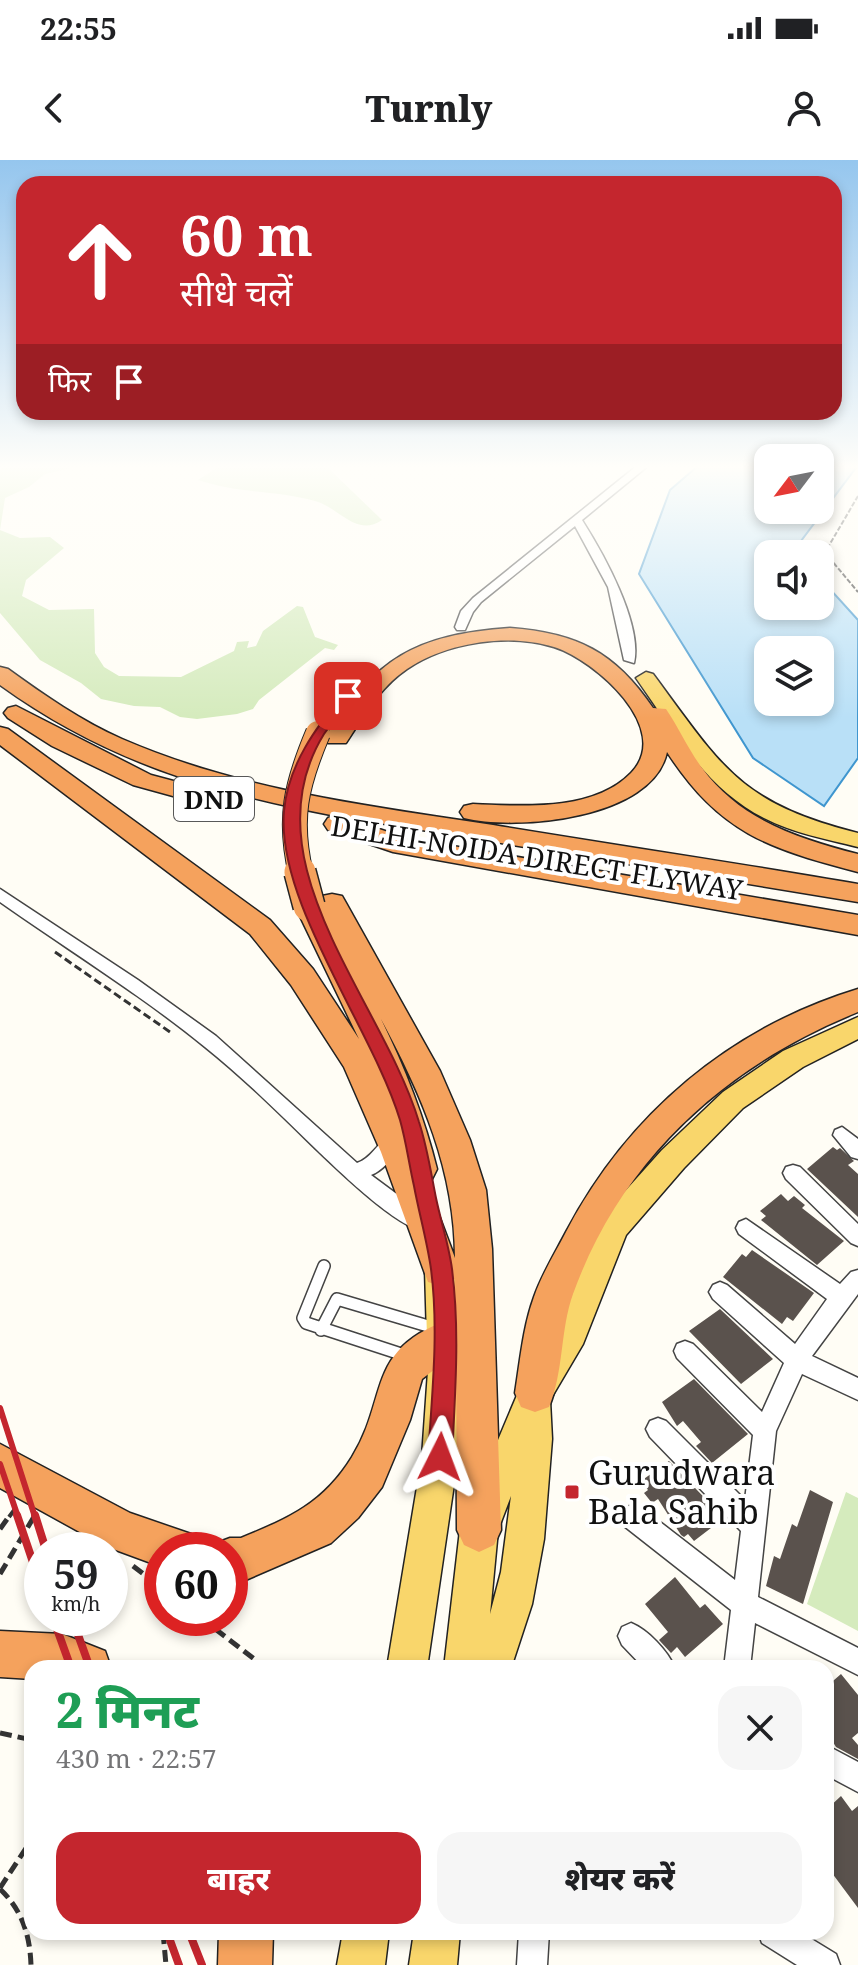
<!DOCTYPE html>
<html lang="hi">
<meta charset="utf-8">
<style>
body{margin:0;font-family:"Noto Serif","Noto Sans Devanagari",serif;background:#f6f6f6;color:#202124;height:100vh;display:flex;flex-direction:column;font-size:30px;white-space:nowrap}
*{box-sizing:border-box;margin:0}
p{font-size:26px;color:#757577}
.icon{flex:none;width:44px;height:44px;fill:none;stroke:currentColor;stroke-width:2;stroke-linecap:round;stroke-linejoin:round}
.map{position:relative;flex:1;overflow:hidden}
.sheet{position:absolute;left:24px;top:1500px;width:810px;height:280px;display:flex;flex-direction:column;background:#fff;border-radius:24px;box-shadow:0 4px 12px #0003}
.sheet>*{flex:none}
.banner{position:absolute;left:16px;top:16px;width:826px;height:244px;border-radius:24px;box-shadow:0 4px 12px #0003;background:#c4262e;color:#fff;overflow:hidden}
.needle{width:52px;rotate:238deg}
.tools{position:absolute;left:754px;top:284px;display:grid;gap:16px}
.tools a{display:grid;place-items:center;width:80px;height:80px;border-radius:16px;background:#fff;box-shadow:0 4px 12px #0003;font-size:40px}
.speed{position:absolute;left:24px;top:1372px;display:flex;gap:16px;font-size:40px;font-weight:700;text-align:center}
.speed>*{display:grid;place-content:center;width:104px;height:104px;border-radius:50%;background:#fff;box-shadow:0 4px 12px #0003;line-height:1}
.speed small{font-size:20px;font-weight:400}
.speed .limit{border:12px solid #d22;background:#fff;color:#111}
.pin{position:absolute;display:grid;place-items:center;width:68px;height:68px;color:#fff;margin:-34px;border-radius:16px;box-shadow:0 4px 12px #0006}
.me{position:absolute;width:88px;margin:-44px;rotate:3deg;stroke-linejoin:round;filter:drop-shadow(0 0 6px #0008)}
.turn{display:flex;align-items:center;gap:28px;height:168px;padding:0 32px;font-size:36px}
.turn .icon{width:104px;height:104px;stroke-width:2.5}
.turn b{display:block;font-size:56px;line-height:68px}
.then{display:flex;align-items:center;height:76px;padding:0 32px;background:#0003;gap:16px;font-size:30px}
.round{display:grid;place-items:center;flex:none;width:84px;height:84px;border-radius:24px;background:#f6f6f6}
.overview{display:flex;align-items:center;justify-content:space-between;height:136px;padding:0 32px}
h1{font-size:48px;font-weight:800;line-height:60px;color:#1e9e55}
.action{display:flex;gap:16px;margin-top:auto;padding:16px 32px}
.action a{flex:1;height:92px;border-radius:24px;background:#c4262e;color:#fff;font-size:32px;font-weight:800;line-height:92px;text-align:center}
.action a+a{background:#f6f6f6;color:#202124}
.status{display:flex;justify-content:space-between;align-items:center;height:56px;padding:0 40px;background:#fff;direction:ltr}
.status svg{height:22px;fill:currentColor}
header{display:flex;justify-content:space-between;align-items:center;height:104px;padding:0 32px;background:#fff;font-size:36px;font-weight:800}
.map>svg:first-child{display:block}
.green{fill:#d5ebbd}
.water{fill:#b9e0f7;stroke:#3f96cf;stroke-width:2;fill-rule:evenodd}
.building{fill:#5a524d}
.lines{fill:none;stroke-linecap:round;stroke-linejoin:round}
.lane-casing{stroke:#444;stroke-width:14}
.street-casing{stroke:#444;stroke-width:3}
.primary-casing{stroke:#222;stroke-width:3}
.highway-casing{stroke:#222;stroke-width:3}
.path-far3{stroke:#333;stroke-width:2;stroke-dasharray:5 2;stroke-linecap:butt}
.path-far2{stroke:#333;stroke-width:3;stroke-dasharray:8 4;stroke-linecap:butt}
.path-far1{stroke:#333;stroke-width:4;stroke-dasharray:10 5;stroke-linecap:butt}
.path{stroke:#333;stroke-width:5;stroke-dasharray:12 6;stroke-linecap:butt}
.lane{stroke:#fff;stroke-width:11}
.street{fill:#fff;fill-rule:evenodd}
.primary{fill:#f9d66b;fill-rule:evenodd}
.highway{fill:#f5a25d;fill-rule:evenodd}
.rail-far1{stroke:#c4262e;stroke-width:6}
.rail{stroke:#c4262e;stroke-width:8}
.highway-bridge-far1-casing{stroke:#222;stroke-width:26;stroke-linecap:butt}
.highway-bridge-casing{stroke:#222;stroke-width:34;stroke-linecap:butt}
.highway-bridge-far1{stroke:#f5a25d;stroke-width:24}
.highway-bridge{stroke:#f5a25d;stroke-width:31}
.route{fill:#c4262e;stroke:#7f191e;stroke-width:2}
.poi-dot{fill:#c4262e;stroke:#fff;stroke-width:3}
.labels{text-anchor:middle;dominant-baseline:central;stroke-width:8;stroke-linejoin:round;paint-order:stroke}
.shield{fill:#fff;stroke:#585858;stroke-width:2}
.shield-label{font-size:26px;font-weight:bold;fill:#111}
.street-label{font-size:28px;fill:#111;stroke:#fff}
.near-poi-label{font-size:34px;fill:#111;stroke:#fff;text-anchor:start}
</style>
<div class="status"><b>22:55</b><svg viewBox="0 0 49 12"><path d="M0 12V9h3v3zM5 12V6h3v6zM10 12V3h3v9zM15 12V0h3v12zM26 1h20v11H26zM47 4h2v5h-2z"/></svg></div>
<header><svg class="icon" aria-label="back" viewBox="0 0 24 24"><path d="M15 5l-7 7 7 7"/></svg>Turnly<svg class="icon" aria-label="person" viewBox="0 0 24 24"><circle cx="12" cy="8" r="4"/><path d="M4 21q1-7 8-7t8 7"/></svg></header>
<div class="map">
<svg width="858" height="1805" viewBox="0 0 858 1805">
<rect width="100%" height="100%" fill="#fffdf5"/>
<!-- green -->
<path class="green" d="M 4,305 L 85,305 L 45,314 L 29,327 L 5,338 L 0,370 L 20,378 L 50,377 L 64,388 L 26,420 L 22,436 L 49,450 L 94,449 L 95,493 L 104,507 L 119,516 L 181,517 L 234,491 L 237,482 L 249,481 L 247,488 L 256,486 L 263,471 L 297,446 L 303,447 L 315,477 L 338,485 L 334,490 L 325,488 L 259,540 L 253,549 L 237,554 L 197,559 L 180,557 L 160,547 L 134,546 L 101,539 L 81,523 L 40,500 L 0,453 L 0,311 Z
M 221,305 L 325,305 L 382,360 C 356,378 339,347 315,341 C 277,330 240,334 198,320 Z
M 846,1332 L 858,1338 L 858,1471 L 807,1444 Z"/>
<!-- water -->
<path class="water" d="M 699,305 L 768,305 L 768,350 L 820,350 L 820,305 L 858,305 L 795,389 L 799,394 L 768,394 L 768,446 L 820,446 L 820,418 L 858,460 L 858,598 L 824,646 L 753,598 L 639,414 L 670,330 ZM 768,490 L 820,490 L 820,542 L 768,542 Z"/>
<!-- building -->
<path class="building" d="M 833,987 L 837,990 L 840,988 L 854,1001 L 848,1005 L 858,1014 L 858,1057 L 807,1009 Z
M 781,1034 L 788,1041 L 794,1036 L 805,1045 L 802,1048 L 844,1081 L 817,1105 L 761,1060 L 766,1056 L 760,1051 Z
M 752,1090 L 814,1133 L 793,1161 L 787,1157 L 782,1164 L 723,1117 L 742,1094 L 746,1097 Z
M 720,1149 L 773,1199 L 741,1224 L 689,1171 Z
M 694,1219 L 748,1274 L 712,1303 L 696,1286 L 701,1282 L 683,1261 L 677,1266 L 662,1242 Z
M 669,1301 L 724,1358 L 694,1381 L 688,1374 L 684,1377 L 681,1375 L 658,1339 L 652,1343 L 644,1333 L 648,1330 L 641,1321 Z
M 810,1330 L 833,1342 L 803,1444 L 766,1426 L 774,1396 L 780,1399 L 792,1364 L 797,1367 Z
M 675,1417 L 700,1448 L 705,1444 L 723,1464 L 685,1497 L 677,1487 L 671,1493 L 659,1480 L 668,1472 L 645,1444 Z
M 841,1514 L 858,1535 L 858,1573 L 852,1578 L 858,1585 L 858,1599 L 836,1587 L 826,1571 L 826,1527 Z
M 841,1636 L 852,1651 L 858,1646 L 858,1748 L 826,1705 L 826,1650 Z"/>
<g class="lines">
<defs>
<path id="lane" d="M 324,1106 L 303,1158 L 306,1163 L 407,1196
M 321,1170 L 337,1139 L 438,1169"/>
<path id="street" d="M 638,305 L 649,305 L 582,360 C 603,393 643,464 634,503 L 624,500 L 608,427 L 575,366 L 481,442 L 473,452 L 465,470 L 457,470 L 455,467 L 461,451 L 473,438 Z
M 0,729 L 138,820 L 216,876 L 357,1003 C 375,998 380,972 400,978 L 403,983 C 396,994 383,1011 371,1015 L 429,1058 L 432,1064 L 429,1070 C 407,1078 336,1008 318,991 C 281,955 245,919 205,887 C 140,834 68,790 0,742 Z
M 842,967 L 858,979 L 858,999 L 851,997 L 833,975 L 835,970 Z
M 793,1005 L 800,1007 L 858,1064 L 858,1086 L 851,1083 L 786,1019 L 783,1013 L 786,1007 Z
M 746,1059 L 840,1124 L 851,1112 L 858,1110 L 858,1134 L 812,1196 L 858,1218 L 858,1240 L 802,1214 L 776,1271 L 758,1437 L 858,1488 L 858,1515 L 755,1463 L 750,1508 L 724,1508 L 731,1450 L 624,1366 L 621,1357 L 624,1348 L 633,1345 L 642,1348 L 735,1420 L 741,1371 L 650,1277 L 646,1269 L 650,1261 L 658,1258 L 666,1261 L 745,1340 L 753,1275 L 677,1198 L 674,1191 L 677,1184 L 685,1181 L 693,1184 L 762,1252 L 784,1203 L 713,1139 L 709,1132 L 713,1125 L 720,1122 L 727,1125 L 795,1184 L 827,1139 L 739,1074 L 736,1068 L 739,1062 Z
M 631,1463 C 648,1470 668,1491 675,1508 L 644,1508 L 622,1485 L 618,1476 L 622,1467 Z
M 826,1585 L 858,1602 L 858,1632 L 826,1615 Z
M 519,1772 L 549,1772 L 547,1805 L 517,1805 Z
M 758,1772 L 800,1772 L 836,1794 L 840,1805 L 797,1805 L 762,1783 Z"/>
<path id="primary" d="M 646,512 L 653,514 C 722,607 739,643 858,673 L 858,687 C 826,679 793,673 764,658 C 706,629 672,569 636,518 Z
M 858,857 L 858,879 L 803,907 L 743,948 L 684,1008 L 626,1075 L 583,1184 L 550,1240 L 552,1279 L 544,1379 L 532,1444 L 511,1508 L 444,1508 L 460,1370 L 523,1221 L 558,1164 L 602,1057 L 662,990 L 723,932 L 783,891 ZM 511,1336 L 501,1412 L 490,1454 L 498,1370 Z
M 441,1096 L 452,1100 L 457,1110 L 462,1211 L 458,1297 L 427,1508 L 387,1508 L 422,1297 L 428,1211 L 425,1110 L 430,1100 Z
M 343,1772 L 389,1772 L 385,1805 L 337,1805 Z
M 414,1772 L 460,1772 L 457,1805 L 409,1805 Z"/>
<path id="highway" d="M 510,468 C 577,473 615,492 653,548 L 666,549 C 679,568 688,589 702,608 C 740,660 799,679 858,694 L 858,712 C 767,688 720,673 667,592 C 653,659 517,671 464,658 L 460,652 L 464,646 L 473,644 C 522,646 593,652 631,613 C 674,569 595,500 554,487 C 509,473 447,482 407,509 C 379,528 364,556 346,583 L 328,583 L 325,578 C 377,498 414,475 510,468 Z
M 0,507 L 8,509 C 44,535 81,561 122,579 C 239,630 367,646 493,665 C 614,685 736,703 858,724 L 858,742 L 343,657 L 406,678 L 858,755 L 858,775 L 393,692 L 328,670 L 324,664 L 328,658 L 336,656 C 210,632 105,601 0,525 Z
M 16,546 L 151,615 L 211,631 L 215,636 L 211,641 L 202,644 L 133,625 L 52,586 L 8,558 L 4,553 L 8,548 Z
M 0,567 L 8,569 L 270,760 L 313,809 L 359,879 L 297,750 L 301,743 L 318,742 L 322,736 L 332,734 L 342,736 L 346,743 L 440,911 L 470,980 L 486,1030 L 492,1089 L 501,1370 L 494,1385 L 479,1392 L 464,1385 L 457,1370 L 456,1193 L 422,1219 L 410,1260 L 382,1327 L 358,1358 L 331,1383 L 241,1422 L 230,1422 L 230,1390 L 212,1390 L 214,1384 L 230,1378 L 241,1378 C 289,1358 323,1344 352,1297 C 388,1239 366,1192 443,1162 L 456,1167 L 455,1119 L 441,1126 L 428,1122 L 381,992 L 344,907 L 291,825 L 250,774 L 0,585 ZM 381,859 C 422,935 455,1011 455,1098 L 426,1021 L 432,1019 L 437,1009 C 424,957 405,908 381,859 Z
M 858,829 L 858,852 C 727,905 622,998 573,1134 C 560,1170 564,1211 549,1247 L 535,1252 L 521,1247 L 515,1233 C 520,1202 523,1167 534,1137 C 542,1114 555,1093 566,1072 C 628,954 730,868 858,829 Z
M 0,1284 L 130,1353 L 191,1374 L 197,1390 L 162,1390 L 162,1407 L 105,1386 L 0,1328 Z
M 0,1471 L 62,1474 L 105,1491 L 111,1508 L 32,1508 L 32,1519 L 0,1517 Z
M 219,1772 L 273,1772 L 272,1805 L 218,1805 Z"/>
</defs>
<!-- lane casing -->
<use href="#lane" class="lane-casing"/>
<!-- street casing -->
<use href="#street" class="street-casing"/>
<!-- primary casing -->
<use href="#primary" class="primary-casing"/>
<!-- highway casing -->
<use href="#highway" class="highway-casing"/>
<!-- path-far3 -->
<path class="path-far3" d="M 858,336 L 827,389 L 832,401 L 858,432"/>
<!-- path-far2 -->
<path class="path-far2" d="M 55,792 L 170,872"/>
<!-- path-far1 -->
<path class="path-far1" d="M 9,1357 L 18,1345
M 34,1357 L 36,1354"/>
<!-- path -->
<path class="path" d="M 0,1369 L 10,1355
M 133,1406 L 162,1428
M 0,1414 L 35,1355
M 201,1458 L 266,1508
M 0,1573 L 32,1580
M 0,1728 L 32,1679
M 0,1729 C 22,1750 30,1775 31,1805
M 163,1772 L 166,1805"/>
<!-- lane -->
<use href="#lane" class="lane"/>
<!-- street -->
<use href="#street" class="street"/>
<!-- primary -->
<use href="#primary" class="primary"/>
<!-- highway -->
<use href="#highway" class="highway"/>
<!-- rail-far1 -->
<path class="rail-far1" d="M 0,1248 L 35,1357
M 0,1304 L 18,1357"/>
<!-- rail -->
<path class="rail" d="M 17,1355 L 42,1429
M 35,1355 L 46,1390
M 53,1458 L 71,1508
M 72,1458 L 90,1508
M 167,1772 L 179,1805
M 189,1772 L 202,1805"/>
<defs>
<path id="highway-bridge-far1" d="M 301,714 C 288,659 296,625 318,573"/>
<path id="highway-bridge" d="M 300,712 L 309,746"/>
</defs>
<!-- highway-bridge-far1 casing -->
<use href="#highway-bridge-far1" class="highway-bridge-far1-casing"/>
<!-- highway-bridge casing -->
<use href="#highway-bridge" class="highway-bridge-casing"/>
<!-- highway-bridge-far1 -->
<use href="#highway-bridge-far1" class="highway-bridge-far1"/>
<!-- highway-bridge -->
<use href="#highway-bridge" class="highway-bridge"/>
</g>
<!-- sky -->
<linearGradient id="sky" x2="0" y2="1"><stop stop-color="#95c6ee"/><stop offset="0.55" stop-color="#fffefa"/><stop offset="1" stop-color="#fffefa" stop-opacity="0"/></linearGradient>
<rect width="858" height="558" fill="url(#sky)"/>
<!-- route -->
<path class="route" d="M 344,534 L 355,536 C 345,549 333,561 324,574 C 245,702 383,841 419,962 C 427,986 431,1013 436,1038 C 441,1062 449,1086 452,1109 C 460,1171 455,1235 452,1297 L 449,1305 L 440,1309 L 432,1305 L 428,1297 C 432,1235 439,1170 431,1109 C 427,1081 419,1053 414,1026 C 409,1004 406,981 400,960 C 372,868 276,743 284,651 C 288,605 316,567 344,534 Z"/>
<!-- markers -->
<rect class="poi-dot" x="564" y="1324" width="16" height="16" rx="4"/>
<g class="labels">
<!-- shield labels -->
<rect class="shield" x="174" y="617" width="80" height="44" rx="6"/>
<g class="shield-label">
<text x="214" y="639">DND</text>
</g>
<!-- street labels -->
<g class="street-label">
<text transform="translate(537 697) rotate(9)">DELHI-NOIDA DIRECT FLYWAY</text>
</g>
<!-- near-poi labels -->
<g class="near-poi-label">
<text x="588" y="1312">Gurudwara<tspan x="588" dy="39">Bala Sahib</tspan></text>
</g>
</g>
</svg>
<div class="tools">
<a><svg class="needle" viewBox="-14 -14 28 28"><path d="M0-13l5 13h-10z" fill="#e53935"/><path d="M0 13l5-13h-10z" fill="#757577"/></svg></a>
<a><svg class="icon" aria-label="sound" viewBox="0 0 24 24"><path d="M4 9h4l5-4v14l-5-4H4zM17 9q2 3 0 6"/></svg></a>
<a><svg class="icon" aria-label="layers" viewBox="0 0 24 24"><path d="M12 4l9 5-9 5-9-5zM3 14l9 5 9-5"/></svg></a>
</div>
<div class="speed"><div>59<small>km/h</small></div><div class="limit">60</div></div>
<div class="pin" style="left:348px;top:536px;background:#d93025"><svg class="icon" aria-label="arrive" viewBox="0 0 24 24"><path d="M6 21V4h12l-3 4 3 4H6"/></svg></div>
<svg class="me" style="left:440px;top:1297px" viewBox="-20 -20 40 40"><path d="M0-17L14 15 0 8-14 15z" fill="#c4262e" stroke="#fff" stroke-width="4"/></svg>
<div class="banner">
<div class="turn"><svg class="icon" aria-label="ahead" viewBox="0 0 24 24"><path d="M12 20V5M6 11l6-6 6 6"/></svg><div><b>60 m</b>सीधे चलें</div></div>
<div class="then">फिर<svg class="icon" aria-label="arrive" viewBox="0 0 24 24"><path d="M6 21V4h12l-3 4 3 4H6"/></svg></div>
</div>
<section class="sheet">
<div class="overview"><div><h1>2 मिनट</h1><p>430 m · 22:57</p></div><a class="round"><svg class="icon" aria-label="close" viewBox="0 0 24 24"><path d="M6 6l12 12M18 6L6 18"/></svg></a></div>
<div class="action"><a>बाहर</a><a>शेयर करें</a></div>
</section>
</div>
